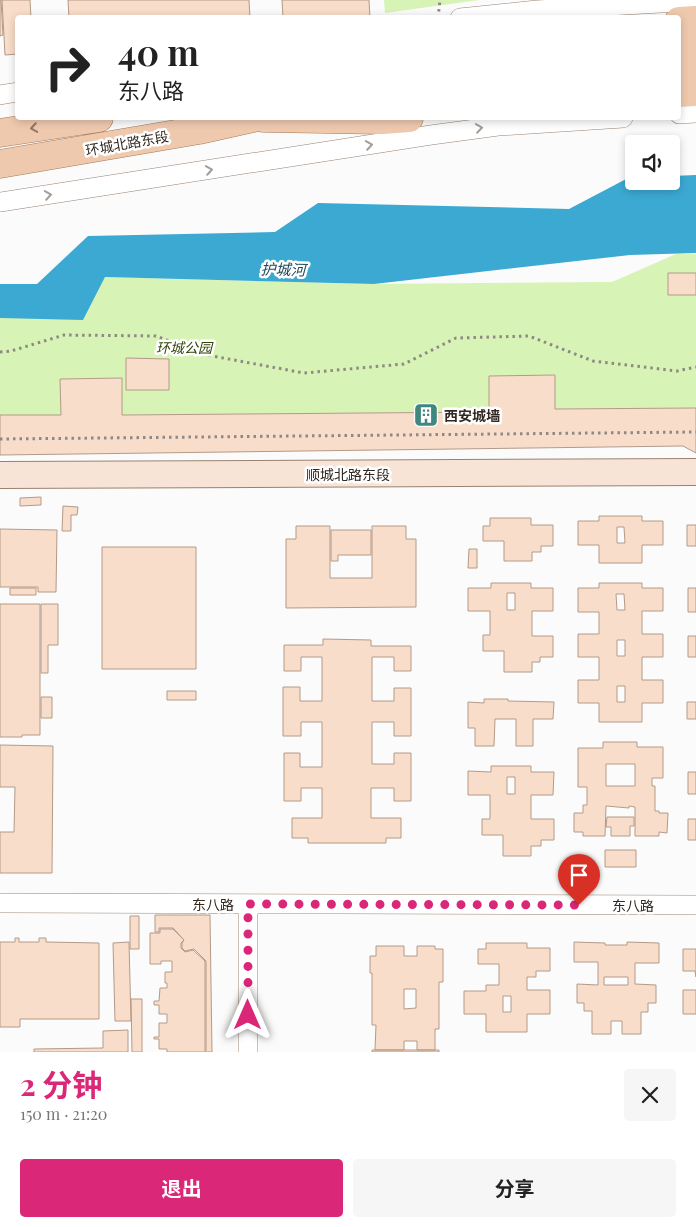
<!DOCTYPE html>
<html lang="zh">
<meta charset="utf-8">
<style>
body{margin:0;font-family:"Playfair Display","Noto Sans SC",serif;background:#f6f6f6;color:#222;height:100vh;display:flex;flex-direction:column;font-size:19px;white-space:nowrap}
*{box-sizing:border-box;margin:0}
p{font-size:16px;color:#767676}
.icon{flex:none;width:28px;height:28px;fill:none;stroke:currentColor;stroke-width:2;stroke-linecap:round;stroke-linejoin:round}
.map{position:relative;height:1052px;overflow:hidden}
.panel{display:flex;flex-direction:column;background:#fff;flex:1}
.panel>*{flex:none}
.hud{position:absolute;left:15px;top:15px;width:666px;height:105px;border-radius:5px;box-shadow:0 2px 8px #0003;background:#fff;color:#222;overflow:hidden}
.fabs{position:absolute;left:625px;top:135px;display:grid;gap:10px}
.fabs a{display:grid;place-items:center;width:55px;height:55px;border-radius:5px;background:#fff;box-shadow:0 2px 8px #0003;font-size:25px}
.pin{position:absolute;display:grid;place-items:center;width:42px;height:42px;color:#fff;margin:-51px -21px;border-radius:50% 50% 50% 0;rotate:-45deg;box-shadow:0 0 5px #0007}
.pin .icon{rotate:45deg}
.me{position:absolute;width:55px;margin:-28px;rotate:0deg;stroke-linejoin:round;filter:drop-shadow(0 0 4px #0008)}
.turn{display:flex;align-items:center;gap:18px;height:105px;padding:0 20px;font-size:22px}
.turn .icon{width:65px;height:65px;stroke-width:2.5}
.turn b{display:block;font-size:35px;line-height:42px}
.round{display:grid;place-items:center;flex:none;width:52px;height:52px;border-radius:5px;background:#f6f6f6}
.headline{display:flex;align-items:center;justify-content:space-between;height:85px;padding:0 20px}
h1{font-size:30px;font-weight:700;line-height:38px;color:#db2777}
.cta{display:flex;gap:10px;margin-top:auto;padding:10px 20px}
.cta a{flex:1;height:58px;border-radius:5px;background:#db2777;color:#fff;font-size:20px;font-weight:700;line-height:58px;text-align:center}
.cta a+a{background:#f6f6f6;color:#222}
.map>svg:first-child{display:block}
.green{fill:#d7f3b5}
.water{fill:#3ca9d3}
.building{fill:#f8ddca;stroke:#b49a88;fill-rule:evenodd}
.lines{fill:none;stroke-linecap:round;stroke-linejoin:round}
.street-casing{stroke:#9a8270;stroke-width:20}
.secondary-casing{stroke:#9a8270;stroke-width:28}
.primary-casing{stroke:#a6795a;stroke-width:29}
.path{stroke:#8e8985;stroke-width:3;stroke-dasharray:2.5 4;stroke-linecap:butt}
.street{stroke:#fff;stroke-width:19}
.secondary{stroke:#f7e4d6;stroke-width:26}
.primary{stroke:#efc9ae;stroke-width:28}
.oneway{stroke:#907868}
.oneway2{stroke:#a39e9b}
.route{stroke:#db2777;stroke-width:9;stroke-dasharray:0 16.2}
.labels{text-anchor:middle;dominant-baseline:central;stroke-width:5;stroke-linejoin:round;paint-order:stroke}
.street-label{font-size:14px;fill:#322821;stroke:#fff}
.park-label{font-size:14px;font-style:italic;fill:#2f4407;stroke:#fff}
.poi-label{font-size:14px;font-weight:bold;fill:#322821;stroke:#fff;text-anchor:start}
.water-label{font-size:15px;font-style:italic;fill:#1d4a5d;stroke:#fff}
</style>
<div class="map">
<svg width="696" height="1052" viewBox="0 0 696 1052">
<rect width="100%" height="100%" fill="#fbfbfb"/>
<!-- green -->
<path class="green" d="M 384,0 L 479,0 L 385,13 Z
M 676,254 L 696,254 L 696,408 L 555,409 L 555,375 L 489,376 L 489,412 L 122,415 L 122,378 L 61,379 L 61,415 L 0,415 L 0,312 L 105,277 L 374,284 L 612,282 Z"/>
<!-- water -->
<path class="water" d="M 696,175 L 696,253 L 630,255 L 374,284 L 105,277 L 83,320 L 0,318 L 0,284 L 37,284 L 88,236 L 275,232 L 318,203 L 569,209 L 628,178 L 634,178 L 634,181 L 671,181 L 671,176 Z"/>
<!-- building -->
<path class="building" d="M 0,0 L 1,0 L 3,35 L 0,36 Z
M 2,0 L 30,0 L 31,18 L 18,18 L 18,54 L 5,55 Z
M 68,0 L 249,0 L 250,18 L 69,18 Z
M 282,0 L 369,0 L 370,18 L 283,18 Z
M 668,273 L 696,273 L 696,295 L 668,295 Z
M 126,358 L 169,359 L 169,390 L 126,390 Z
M 555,375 L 555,409 L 696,408 L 696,453 L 683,446 L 0,455 L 0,415 L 61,415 L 60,379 L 122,378 L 122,415 L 489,412 L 489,376 Z
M 41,497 L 41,505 L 20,506 L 20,498 Z
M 63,506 L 78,507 L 77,515 L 71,515 L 71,531 L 62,531 Z
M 599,516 L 642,516 L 642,521 L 663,521 L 663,545 L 642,545 L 642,563 L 599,563 L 599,545 L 578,545 L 578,521 L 599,521 ZM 617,527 L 624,527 L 625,543 L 617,543 Z
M 490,518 L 531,518 L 531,525 L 553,525 L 553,546 L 541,546 L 541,552 L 532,552 L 532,561 L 504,561 L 504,541 L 483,541 L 483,526 L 490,526 Z
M 687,525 L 696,525 L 696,546 L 687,546 Z
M 296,526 L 330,526 L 330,578 L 372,578 L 372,526 L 406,526 L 406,539 L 416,539 L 416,607 L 286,608 L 286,539 L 296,539 Z
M 0,529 L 57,530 L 56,592 L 38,592 L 38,587 L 0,587 Z
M 331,530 L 371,530 L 371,555 L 338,555 L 338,561 L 331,561 Z
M 102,547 L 196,547 L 196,669 L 102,669 Z
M 469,549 L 477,549 L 477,568 L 468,568 Z
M 491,583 L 531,583 L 531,588 L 553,588 L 553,611 L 532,611 L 532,636 L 553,636 L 553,657 L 540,657 L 540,662 L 532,662 L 532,672 L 504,672 L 504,651 L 483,651 L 483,635 L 490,635 L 490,611 L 468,611 L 468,588 L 491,588 ZM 507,593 L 515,593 L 515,610 L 507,610 Z
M 599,583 L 642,583 L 642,588 L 663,588 L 663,611 L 642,611 L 642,634 L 663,634 L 663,657 L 642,657 L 642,680 L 663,680 L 663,703 L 642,703 L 642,722 L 599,722 L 599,703 L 578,703 L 578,680 L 599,680 L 599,657 L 578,657 L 578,634 L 599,634 L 599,612 L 578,612 L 578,588 L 599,588 ZM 616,594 L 624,594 L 625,610 L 617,610 ZM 617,640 L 625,640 L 625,656 L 617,656 ZM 617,686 L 625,686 L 625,702 L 617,702 Z
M 10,588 L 36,588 L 36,595 L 10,595 Z
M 688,588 L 696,588 L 696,612 L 688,612 Z
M 0,604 L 40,604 L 40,735 L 22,735 L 22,737 L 0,737 Z
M 41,604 L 58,604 L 58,645 L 48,645 L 48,673 L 41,673 Z
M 688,636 L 696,636 L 696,657 L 688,657 Z
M 323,639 L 371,640 L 371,646 L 411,646 L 411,671 L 394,671 L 394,657 L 372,657 L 372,701 L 394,701 L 394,688 L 411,688 L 411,736 L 394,736 L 394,722 L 372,722 L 372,764 L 394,764 L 394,753 L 411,753 L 411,801 L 394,801 L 394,788 L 371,788 L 371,818 L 401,818 L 401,838 L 386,838 L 386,843 L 308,843 L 308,838 L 292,838 L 292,818 L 322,818 L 322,788 L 301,788 L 301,801 L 284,801 L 284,753 L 300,753 L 300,767 L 322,767 L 322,722 L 301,722 L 301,736 L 283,736 L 283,687 L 300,687 L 300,701 L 322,701 L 322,657 L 301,657 L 301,671 L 284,671 L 284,645 L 323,645 Z
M 167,691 L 196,691 L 196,700 L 167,700 Z
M 41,697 L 52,697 L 52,718 L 41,718 Z
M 484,699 L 508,699 L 508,701 L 554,702 L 553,719 L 533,719 L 533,746 L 516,746 L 516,719 L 495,719 L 494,746 L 475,746 L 475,728 L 468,728 L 468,702 L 484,703 Z
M 687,702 L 696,702 L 696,719 L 687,719 Z
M 603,742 L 637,742 L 637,747 L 663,747 L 663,778 L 652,778 L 652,786 L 655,786 L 655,811 L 659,811 L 659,813 L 668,813 L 667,833 L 659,832 L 659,836 L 635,836 L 635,807 L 629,806 L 629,808 L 606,806 L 605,836 L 583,836 L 583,832 L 574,832 L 574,813 L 583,813 L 583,805 L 587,805 L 587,787 L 578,787 L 578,748 L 603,748 ZM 606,764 L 635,764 L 635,786 L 606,786 Z
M 0,745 L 53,746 L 52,873 L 0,873 L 0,832 L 14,832 L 15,787 L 0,787 Z
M 491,766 L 531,766 L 531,772 L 554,772 L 553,795 L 531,795 L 531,819 L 554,819 L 554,840 L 541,840 L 541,846 L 531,846 L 531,856 L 503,856 L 503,835 L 482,835 L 482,819 L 490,819 L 490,795 L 468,795 L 468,771 L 491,772 ZM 507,777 L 515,777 L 515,794 L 507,794 Z
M 688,772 L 696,772 L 696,794 L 688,794 Z
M 607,817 L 634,817 L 634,826 L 630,826 L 630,836 L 611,836 L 611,827 L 606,827 Z
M 688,819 L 696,819 L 696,840 L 688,840 Z
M 605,850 L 636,850 L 636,867 L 605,867 Z
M 155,915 L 210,915 L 212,1052 L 206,1052 L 206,961 L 194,949 L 185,951 L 182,948 L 182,943 L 184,940 L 173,928 L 159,928 L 159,932 L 155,932 Z
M 130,916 L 139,916 L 139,949 L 130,949 Z
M 160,929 L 173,929 L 184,940 L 181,943 L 181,948 L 185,952 L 193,950 L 205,961 L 205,1052 L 167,1052 L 167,1049 L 159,1049 L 159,1039 L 154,1039 L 154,1037 L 159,1037 L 159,1023 L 167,1023 L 167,1014 L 159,1014 L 159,1005 L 154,1005 L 154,1001 L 159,1001 L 160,988 L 167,988 L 167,983 L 165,983 L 165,972 L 172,972 L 172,961 L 161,961 L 161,964 L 150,964 L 150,933 L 160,933 Z
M 15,938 L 19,938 L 19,942 L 39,942 L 39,938 L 46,938 L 46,942 L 99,943 L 99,1019 L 20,1019 L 20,1027 L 0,1027 L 0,942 L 15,942 Z
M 129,942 L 131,1021 L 115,1021 L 113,943 Z
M 574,942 L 605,943 L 605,945 L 627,945 L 627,942 L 659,943 L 659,963 L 635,963 L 635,984 L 656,985 L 656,1003 L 648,1003 L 648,1012 L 641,1012 L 641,1034 L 622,1034 L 622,1021 L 611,1021 L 611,1034 L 592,1034 L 592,1011 L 584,1011 L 584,1003 L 577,1003 L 577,984 L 598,985 L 598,962 L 574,962 ZM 604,977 L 628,977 L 628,985 L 604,985 Z
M 486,943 L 527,943 L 527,948 L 550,948 L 550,971 L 536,971 L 536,977 L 527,977 L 527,990 L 550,990 L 550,1014 L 527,1014 L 527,1032 L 486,1032 L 486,1014 L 464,1014 L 464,991 L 486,991 L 486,985 L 499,985 L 499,964 L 478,964 L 478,949 L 486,949 ZM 503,996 L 511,996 L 511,1012 L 503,1012 Z
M 376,946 L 404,946 L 404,956 L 417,956 L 417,946 L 435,946 L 435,949 L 443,949 L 443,982 L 439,982 L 439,1029 L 435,1029 L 435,1050 L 417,1050 L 417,1041 L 404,1041 L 404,1050 L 375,1050 L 376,1025 L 372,1025 L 372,973 L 370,973 L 370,956 L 376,956 ZM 404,989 L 416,989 L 416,1008 L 404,1009 Z
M 683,949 L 696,949 L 696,977 L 695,971 L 683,971 Z
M 683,990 L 696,990 L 696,1014 L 683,1014 Z
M 131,999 L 142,999 L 142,1052 L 132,1052 Z
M 128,1030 L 128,1052 L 34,1052 L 34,1049 L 103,1048 L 103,1031 Z
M 372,1050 L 439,1050 L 439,1052 L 372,1052 Z"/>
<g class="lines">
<defs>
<path id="street" d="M 460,18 L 537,10 L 696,1
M 0,95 L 18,92
M 679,114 L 696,113
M 0,202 L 431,135 L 498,126 L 623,118
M 0,903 L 696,905
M 248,904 L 248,1052"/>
<path id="secondary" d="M 0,475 L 696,472"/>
<path id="primary" d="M 679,21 L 696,20
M 679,47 L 696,46
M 679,72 L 696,71
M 679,93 L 696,92
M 263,118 L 382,120 L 409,118
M 0,133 L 99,118
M 0,164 L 199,130 L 253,118"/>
</defs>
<!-- street casing -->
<use href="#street" class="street-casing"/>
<!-- secondary casing -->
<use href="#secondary" class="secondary-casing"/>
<!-- primary casing -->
<use href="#primary" class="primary-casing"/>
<!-- path -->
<path class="path" d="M 438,18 L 440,0
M 0,352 L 11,351 L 64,335 L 156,336 L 207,355 L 304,373 L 404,364 L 456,338 L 529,336 L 593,361 L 677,371 L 696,367
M 0,439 L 696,432"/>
<!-- street -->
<use href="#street" class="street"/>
<!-- secondary -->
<use href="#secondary" class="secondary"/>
<!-- primary -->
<use href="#primary" class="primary"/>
</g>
<!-- one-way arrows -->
<defs><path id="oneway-chevron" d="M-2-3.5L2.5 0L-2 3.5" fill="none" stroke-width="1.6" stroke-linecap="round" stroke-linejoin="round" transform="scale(1.25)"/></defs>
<use class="oneway" href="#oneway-chevron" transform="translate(34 128) rotate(171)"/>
<g class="oneway2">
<use href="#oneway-chevron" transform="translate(479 128) rotate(-8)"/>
<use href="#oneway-chevron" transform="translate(369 145) rotate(-9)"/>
<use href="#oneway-chevron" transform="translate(209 170) rotate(-9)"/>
<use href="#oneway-chevron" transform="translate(48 195) rotate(-9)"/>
</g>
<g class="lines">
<!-- route -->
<path class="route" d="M 248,1015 L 248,904 L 579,905"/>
</g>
<!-- icons -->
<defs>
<symbol id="building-square" viewBox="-11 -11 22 22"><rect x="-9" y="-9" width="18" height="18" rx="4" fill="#40877f" stroke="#fff"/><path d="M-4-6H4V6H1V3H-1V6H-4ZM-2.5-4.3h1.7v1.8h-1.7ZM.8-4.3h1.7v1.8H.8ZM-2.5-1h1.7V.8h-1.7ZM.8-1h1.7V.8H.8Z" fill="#fff"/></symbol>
</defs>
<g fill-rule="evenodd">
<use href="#building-square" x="412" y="401" width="28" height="28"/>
</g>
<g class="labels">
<!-- street labels -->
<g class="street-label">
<text transform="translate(127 143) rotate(-10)">环城北路东段</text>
<text x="348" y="474">顺城北路东段</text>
<text x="213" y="904">东八路</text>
<text x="633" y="905">东八路</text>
</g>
<!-- park labels -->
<g class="park-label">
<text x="184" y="347">环城公园</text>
</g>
<!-- poi labels -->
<g class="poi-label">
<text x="444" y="415">西安城墙</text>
</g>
<!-- water labels -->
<g class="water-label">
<text transform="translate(283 269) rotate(1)">护城河</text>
</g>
</g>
</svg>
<div class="fabs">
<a><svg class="icon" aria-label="sound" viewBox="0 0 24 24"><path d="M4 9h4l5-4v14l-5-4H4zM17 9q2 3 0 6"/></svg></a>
</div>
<div class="pin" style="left:579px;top:905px;background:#d93025"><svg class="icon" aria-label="arrive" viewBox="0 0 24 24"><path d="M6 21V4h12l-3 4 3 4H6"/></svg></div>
<svg class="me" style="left:248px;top:1015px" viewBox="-20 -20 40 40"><path d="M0-17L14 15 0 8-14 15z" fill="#db2777" stroke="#fff" stroke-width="4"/></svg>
<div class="hud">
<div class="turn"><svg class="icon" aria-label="right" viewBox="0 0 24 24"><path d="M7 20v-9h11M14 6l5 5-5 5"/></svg><div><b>40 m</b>东八路</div></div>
</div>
</div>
<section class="panel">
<div class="headline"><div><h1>2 分钟</h1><p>150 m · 21:20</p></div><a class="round"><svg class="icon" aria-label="close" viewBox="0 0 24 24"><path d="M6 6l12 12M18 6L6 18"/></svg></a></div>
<div class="cta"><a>退出</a><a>分享</a></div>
</section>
